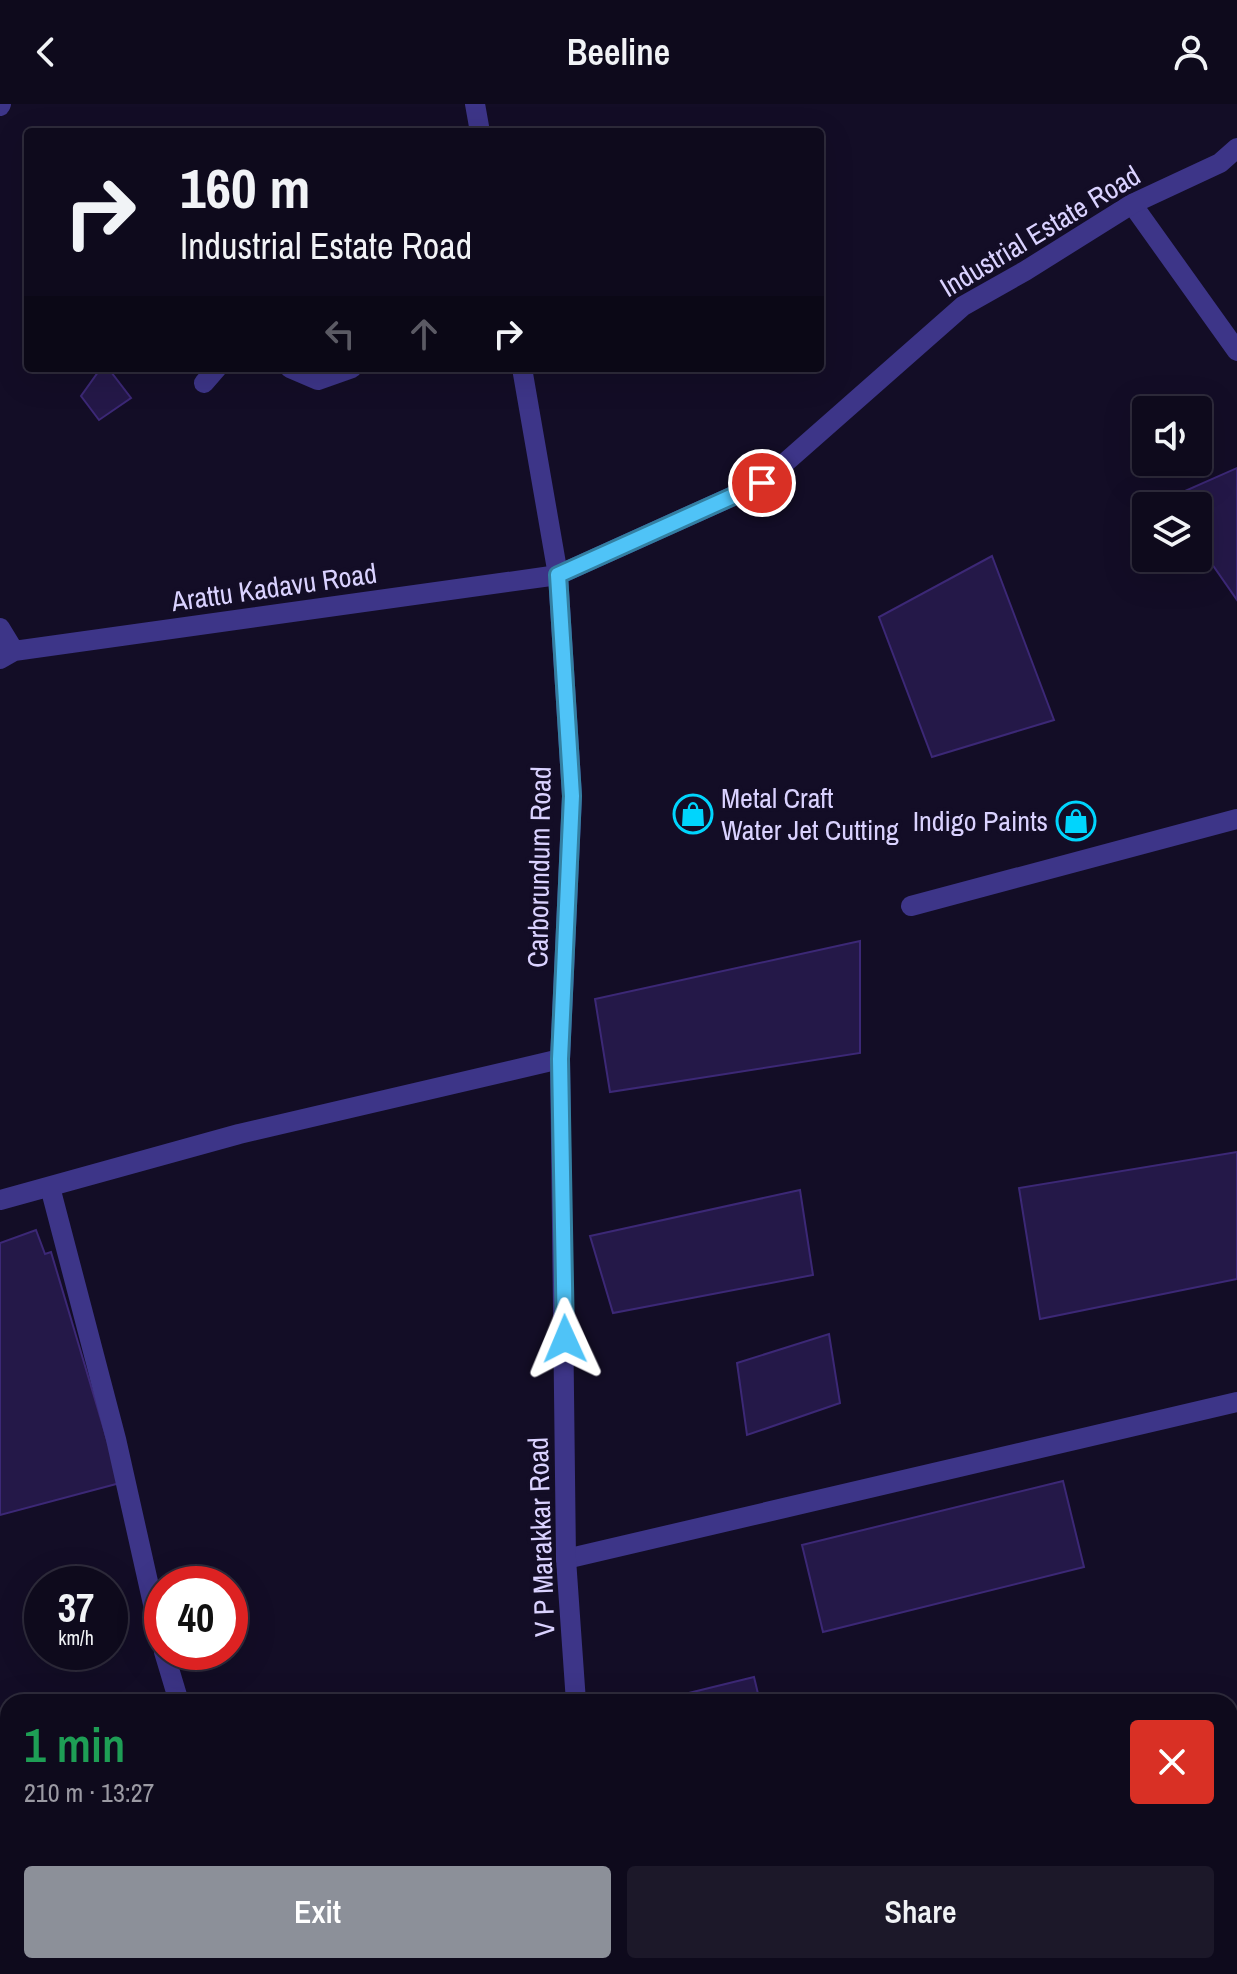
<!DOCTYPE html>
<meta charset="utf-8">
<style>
body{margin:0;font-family:"Archivo Narrow",sans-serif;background:#1c1829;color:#f1f3f6;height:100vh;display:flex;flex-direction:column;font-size:30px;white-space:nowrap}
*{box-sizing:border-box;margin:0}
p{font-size:26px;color:#9b9aa3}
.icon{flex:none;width:44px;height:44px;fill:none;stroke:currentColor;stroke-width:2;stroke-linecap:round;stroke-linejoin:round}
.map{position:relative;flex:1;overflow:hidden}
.panel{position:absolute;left:0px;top:1590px;width:1238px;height:280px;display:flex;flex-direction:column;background:#0e0a1c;border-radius:24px 24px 0 0;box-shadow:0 8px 32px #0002,0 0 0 2px #2e2b3b}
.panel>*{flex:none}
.guide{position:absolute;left:24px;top:24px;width:800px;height:244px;border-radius:8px;box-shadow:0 8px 32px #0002,0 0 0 2px #2e2b3b;background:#0e0a1c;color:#f1f3f6;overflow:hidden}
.controls{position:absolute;left:1132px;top:292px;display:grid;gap:16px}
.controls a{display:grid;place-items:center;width:80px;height:80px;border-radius:8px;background:#0e0a1c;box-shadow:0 8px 32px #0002,0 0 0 2px #2e2b3b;font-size:40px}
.speed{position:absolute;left:24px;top:1462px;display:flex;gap:16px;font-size:40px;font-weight:700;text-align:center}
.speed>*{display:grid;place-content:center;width:104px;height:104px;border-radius:50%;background:#0e0a1c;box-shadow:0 8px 32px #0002,0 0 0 2px #2e2b3b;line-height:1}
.speed small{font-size:20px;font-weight:400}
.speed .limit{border:12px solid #d22;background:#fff;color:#111}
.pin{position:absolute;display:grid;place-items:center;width:68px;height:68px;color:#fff;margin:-34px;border:4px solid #fff;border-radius:50%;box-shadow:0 2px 8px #0007}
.me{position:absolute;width:88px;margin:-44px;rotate:359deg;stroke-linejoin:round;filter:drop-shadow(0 0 6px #0008)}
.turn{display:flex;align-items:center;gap:28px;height:168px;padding:0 24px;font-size:36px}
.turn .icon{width:104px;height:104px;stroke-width:2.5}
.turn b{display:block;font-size:56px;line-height:68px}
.lanes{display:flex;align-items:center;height:76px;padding:0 24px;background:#0003;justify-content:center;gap:40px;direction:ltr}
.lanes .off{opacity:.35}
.round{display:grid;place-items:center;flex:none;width:84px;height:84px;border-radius:8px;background:#1c1829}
.summary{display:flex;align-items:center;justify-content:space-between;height:136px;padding:0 24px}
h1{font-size:48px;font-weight:600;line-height:60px;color:#1e9e55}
.cta{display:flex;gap:16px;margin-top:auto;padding:16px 24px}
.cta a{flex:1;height:92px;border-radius:8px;background:#8c9099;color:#fff;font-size:32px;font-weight:600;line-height:92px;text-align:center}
.cta a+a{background:#1c1829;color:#f1f3f6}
header{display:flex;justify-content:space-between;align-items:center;height:104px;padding:0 24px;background:#0e0a1c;font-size:36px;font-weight:600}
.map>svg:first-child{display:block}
.building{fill:#241848;stroke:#3c2876;stroke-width:2}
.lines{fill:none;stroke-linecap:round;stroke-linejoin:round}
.minor{stroke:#3d3588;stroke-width:20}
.tertiary{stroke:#3d3588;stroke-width:20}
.route-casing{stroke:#337fa1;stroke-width:20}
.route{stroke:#4fc3f7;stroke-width:14}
.labels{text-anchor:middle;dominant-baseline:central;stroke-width:8;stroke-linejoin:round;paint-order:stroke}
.street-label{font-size:28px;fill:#dad2ff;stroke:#130d26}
.poi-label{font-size:28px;fill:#dad2ff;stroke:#130d26;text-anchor:start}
</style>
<header><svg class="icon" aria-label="back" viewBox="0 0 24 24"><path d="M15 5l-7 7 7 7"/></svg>Beeline<svg class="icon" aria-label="person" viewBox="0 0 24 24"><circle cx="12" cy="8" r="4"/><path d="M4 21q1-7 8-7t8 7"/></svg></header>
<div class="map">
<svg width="1237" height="1870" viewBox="0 0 1237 1870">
<rect width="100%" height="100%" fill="#130d26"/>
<!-- building -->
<path class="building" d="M 101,264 L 108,264 L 131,294 L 99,316 L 81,292 Z
M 1237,364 L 1237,496 L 1198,440 L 1198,402 L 1172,402 L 1167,395 Z
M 992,452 L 1054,616 L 932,653 L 879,513 Z
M 860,837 L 860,949 L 610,988 L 595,895 Z
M 1237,1048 L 1237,1175 L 1040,1215 L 1019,1084 Z
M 800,1086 L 813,1171 L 613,1209 L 590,1132 Z
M 36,1126 L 45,1150 L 51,1148 L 120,1379 L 0,1411 L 0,1139 Z
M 829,1230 L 840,1299 L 747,1331 L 737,1259 Z
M 1063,1377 L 1084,1463 L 823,1528 L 802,1441 Z
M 754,1573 L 760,1598 L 652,1598 Z"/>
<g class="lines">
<!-- minor -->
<path class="minor" d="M 0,2 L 1,0
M 1132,100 L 1237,247
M 290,264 L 318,276 L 352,264
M 204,279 L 217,264
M 0,524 L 14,547
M 0,555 L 14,547 L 558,471
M 911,802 L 1237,715
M 50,1083 L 116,1335 L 162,1540
M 0,1096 L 239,1030 L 560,955
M 566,1455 L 1237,1298
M 164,1548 L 179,1598"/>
<!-- tertiary -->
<path class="tertiary" d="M 475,0 L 480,28
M 522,264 L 558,471 L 572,692 L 560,955 L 566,1455 L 576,1598
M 558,471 L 762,379 L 963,202 L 1025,167 L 1132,100 L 1220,59 L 1237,44
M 599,1862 L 599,1870"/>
</g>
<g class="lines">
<defs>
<path id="route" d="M 565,1235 L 560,955 L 572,692 L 558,471 L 762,379"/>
</defs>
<!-- route casing -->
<use href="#route" class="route-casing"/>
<!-- route -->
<use href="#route" class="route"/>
</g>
<!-- icons -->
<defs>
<symbol id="shop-ring" viewBox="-11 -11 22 22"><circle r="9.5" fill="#130d26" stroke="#00d5fd" stroke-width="1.5"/><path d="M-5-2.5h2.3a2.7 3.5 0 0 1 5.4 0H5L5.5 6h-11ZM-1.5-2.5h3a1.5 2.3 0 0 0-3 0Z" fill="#00d5fd"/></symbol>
</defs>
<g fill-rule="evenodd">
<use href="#shop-ring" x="671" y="688" width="44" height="44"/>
<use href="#shop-ring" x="1054" y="695" width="44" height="44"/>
</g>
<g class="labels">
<!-- street labels -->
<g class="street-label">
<text transform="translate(1040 127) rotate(-31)">Industrial Estate Road</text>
<text transform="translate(274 483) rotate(-8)">Arattu Kadavu Road</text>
<text transform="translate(539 763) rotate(-89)">Carborundum Road</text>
<text transform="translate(541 1433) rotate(-92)">V P Marakkar Road</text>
</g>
<!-- poi labels -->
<g class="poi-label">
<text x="721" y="694">Metal Craft<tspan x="721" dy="32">Water Jet Cutting</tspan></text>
<text x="1048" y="717" text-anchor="end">Indigo Paints</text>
</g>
</g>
</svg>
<div class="controls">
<a><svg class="icon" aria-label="sound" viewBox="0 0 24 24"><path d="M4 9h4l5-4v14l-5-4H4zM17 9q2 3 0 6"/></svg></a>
<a><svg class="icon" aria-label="layers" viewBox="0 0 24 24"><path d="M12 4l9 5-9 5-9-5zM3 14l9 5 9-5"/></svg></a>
</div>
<div class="speed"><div>37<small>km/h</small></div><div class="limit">40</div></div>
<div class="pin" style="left:762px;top:379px;background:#d93025"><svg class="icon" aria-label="arrive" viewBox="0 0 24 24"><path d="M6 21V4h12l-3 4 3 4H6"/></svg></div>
<svg class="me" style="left:565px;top:1235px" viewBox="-20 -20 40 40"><path d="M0-17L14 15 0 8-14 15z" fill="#4fc3f7" stroke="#fff" stroke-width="4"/></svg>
<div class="guide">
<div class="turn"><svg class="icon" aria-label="right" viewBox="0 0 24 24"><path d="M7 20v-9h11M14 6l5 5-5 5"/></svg><div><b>160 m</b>Industrial Estate Road</div></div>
<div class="lanes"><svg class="icon off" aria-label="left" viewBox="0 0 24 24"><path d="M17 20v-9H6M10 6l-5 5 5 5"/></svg><svg class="icon off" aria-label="ahead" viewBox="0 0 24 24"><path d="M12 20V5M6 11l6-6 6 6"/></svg><svg class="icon" aria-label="right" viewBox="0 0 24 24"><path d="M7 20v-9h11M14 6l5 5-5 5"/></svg></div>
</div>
<section class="panel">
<div class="summary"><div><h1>1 min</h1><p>210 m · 13:27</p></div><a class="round" style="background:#d93025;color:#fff"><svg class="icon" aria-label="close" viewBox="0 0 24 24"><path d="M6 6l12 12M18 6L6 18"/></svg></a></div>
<div class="cta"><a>Exit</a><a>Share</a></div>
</section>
</div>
